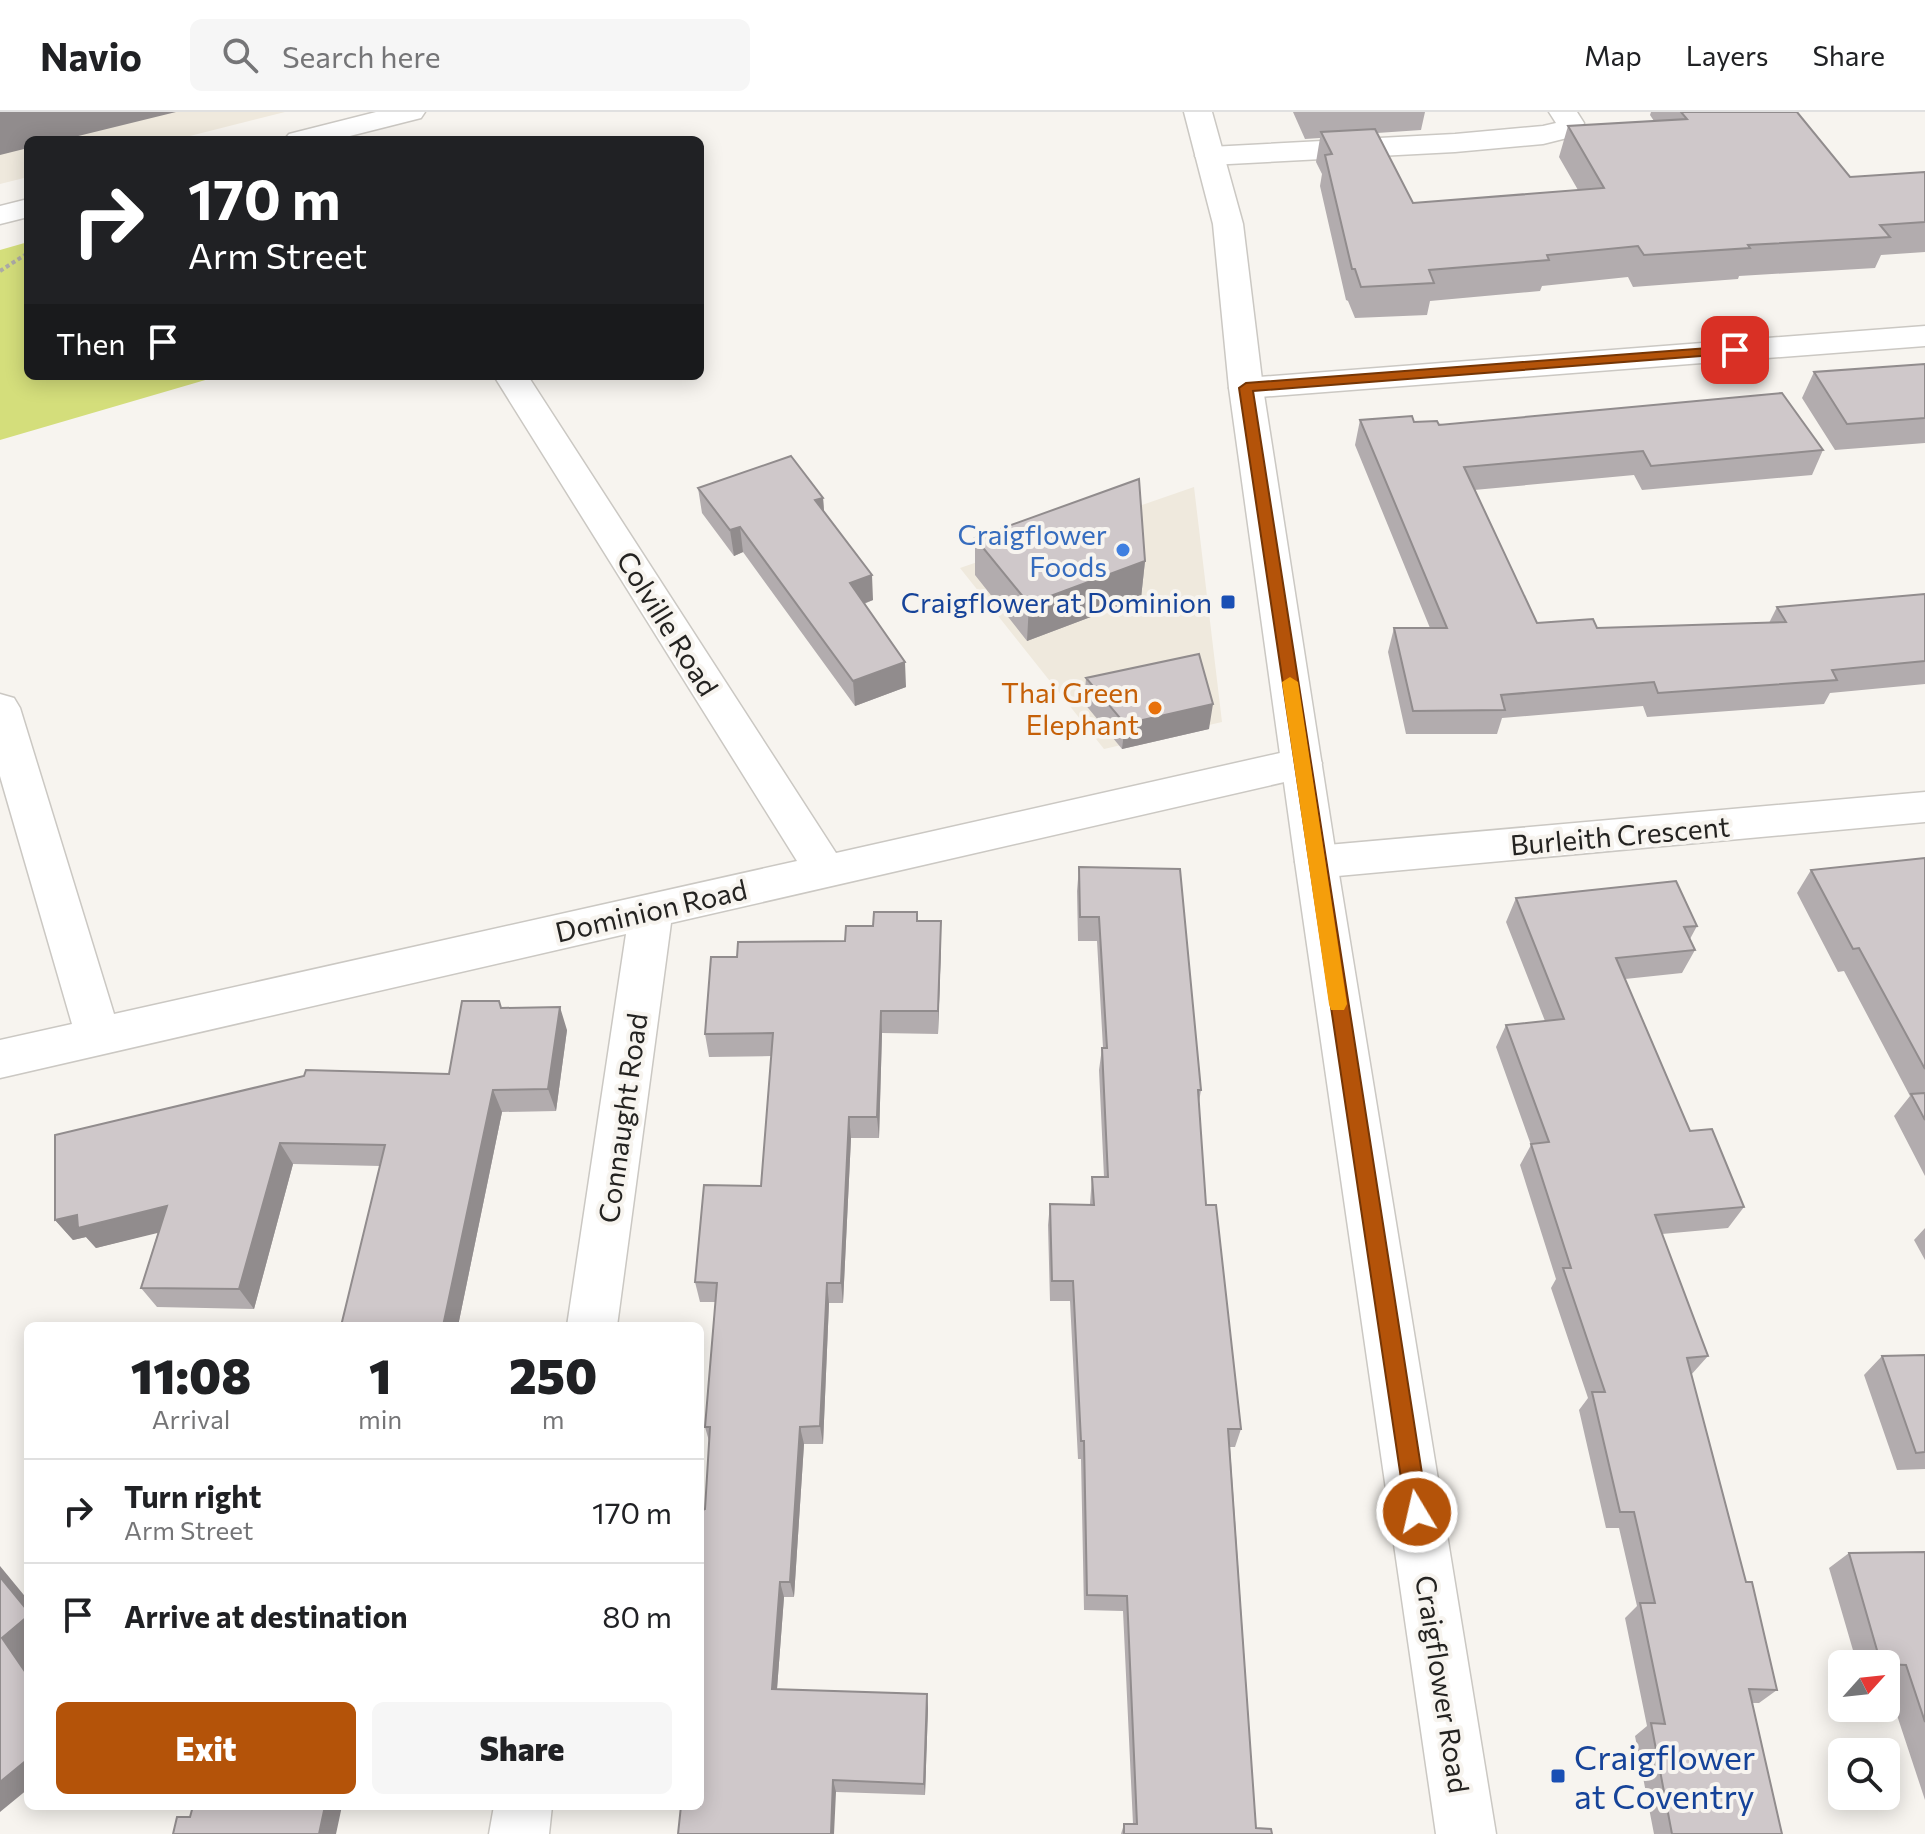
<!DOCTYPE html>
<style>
body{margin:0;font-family:Commissioner,sans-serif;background:#f6f6f6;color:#202124;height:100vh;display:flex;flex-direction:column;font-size:30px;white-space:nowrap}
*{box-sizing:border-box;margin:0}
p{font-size:26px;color:#757577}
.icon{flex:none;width:44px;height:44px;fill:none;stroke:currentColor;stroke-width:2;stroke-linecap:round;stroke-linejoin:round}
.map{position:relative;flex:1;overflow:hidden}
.details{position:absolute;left:24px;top:1210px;width:680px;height:488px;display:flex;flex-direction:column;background:#fff;border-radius:12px;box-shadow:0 4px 20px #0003}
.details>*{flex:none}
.banner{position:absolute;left:24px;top:24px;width:680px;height:244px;border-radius:12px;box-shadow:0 4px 20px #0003;background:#202124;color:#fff;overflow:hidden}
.needle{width:52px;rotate:63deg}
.controls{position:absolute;left:1828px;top:1538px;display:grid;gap:16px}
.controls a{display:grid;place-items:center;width:72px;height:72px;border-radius:12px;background:#fff;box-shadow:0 4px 20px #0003;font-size:40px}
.pin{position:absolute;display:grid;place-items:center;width:68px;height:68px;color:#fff;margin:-34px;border-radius:16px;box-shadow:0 4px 12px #0006}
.me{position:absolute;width:88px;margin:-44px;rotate:351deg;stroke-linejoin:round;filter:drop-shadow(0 0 6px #0008)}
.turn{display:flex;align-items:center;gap:28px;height:168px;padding:0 32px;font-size:36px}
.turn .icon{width:104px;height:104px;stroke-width:2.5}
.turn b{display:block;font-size:56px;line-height:68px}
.then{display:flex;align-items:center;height:76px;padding:0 32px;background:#0003;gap:16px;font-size:30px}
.eta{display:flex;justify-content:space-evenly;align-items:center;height:136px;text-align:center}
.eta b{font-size:48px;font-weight:800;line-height:56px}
.button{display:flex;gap:16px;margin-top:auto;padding:16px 32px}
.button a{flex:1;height:92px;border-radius:12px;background:#b45309;color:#fff;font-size:32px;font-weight:800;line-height:92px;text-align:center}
.button a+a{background:#f6f6f6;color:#202124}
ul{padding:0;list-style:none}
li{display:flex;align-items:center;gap:24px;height:104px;padding:0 32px;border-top:2px solid #e0e0e0}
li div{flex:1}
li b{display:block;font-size:30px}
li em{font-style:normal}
header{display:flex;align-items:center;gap:48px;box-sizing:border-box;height:112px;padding:0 40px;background:#fff;border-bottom:2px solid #e0e0e0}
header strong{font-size:38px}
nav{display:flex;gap:44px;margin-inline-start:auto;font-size:28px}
.search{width:560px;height:72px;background:#f6f6f6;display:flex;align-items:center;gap:20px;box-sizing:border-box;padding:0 28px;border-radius:12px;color:#757577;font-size:30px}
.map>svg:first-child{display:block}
.built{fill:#efe9dd}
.green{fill:#d4de7b}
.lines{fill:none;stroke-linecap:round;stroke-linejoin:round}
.minor-casing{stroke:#cbc8c3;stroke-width:3}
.major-casing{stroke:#cbc8c3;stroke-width:3}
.path{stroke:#acaaa6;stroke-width:4;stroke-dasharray:4 3;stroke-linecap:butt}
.minor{fill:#fff;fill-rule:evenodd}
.major{fill:#fff;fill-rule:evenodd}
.wall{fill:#b2acae}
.shaded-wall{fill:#918c8d}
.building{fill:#cfc8ca;stroke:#918c8d;stroke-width:2}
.route{fill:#b45309;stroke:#753606;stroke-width:2}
.slow{fill:#f59e0b}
.shop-dot{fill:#3f7fe0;stroke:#f7f4ef;stroke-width:3}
.transit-dot{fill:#1a4fb4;stroke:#f7f4ef;stroke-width:3}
.food-dot{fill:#e8710a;stroke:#f7f4ef;stroke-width:3}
.labels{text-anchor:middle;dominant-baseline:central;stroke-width:8;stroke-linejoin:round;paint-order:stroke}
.shop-label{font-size:28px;fill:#366cbe;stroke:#f7f4ef;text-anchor:end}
.transit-label{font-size:28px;fill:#164399;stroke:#f7f4ef;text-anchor:end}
.street-label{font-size:28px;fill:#242321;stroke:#f7f4ef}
.food-label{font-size:28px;fill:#c56008;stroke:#f7f4ef;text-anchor:end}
.near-transit-label{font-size:34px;fill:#164399;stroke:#f7f4ef;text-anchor:start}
</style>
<header>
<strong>Navio</strong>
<div class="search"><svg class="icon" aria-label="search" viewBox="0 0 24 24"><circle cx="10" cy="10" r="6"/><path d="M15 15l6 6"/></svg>Search here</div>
<nav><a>Map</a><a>Layers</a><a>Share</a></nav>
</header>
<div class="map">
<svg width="1925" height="1722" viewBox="0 0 1925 1722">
<rect width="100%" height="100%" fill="#f7f4ef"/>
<!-- built -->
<path class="built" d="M 0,0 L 285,0 L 174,28 L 28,28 L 28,65 L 0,72 Z
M 1194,375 L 1222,610 L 1104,637 L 960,456 Z"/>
<!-- green -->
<path class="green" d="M 28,130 L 28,264 L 219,264 L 0,328 L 0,138 Z"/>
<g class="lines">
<defs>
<path id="minor" d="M 376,0 L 425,0 L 421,6 L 334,28 L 284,28 L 289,22 Z
M 1549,0 L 1577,0 L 1584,11 L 1579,23 L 1543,32 L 1455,40 L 1210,53 L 1200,50 L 1195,44 L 1200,38 L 1210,35 L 1455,22 L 1543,14 L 1556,11 Z
M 28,87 L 28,105 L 0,112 L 0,94 Z
M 1925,214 L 1925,234 L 1246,286 L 1234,283 L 1229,276 L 1234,269 L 1246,266 Z
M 494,264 L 528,264 L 836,741 L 1302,636 L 1316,640 L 1322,651 L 1316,662 L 1302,666 L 671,811 L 617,1214 L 567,1214 L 626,822 L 0,966 L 0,928 L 72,912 L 0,664 L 0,582 L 14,586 L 20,596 L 114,902 L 797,749 Z
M 1925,680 L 1925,710 L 1316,766 L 1301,761 L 1295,750 L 1301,739 L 1316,734 Z
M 494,1694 L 552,1694 L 549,1722 L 489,1722 Z"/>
<path id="major" d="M 1184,0 L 1212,0 L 1243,112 L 1263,276 L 1337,750 L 1496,1722 L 1436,1722 L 1295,750 L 1229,276 L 1213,112 Z"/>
</defs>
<!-- minor casing -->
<use href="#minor" class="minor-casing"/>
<!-- major casing -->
<use href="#major" class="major-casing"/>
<!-- path -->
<path class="path" d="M 0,159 L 28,141"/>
<!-- minor -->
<use href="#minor" class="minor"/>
<!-- major -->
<use href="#major" class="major"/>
</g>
<!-- wall -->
<path class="wall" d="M 1293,0 L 1425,0 L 1421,18 L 1377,21 L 1413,91 L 1578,78 L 1559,45 L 1568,14 L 1654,9 L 1650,3 L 1651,0 L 1797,0 L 1850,65 L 1925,60 L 1925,140 L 1881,143 L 1875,156 L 1739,164 L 1738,167 L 1633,175 L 1628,165 L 1542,174 L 1540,179 L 1430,189 L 1427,203 L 1355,206 L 1348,189 L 1346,188 L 1320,74 L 1322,62 L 1316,50 L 1320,26 L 1305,27 Z
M 1925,252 L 1925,331 L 1835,338 L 1802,286 L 1814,260 Z
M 1360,308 L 1414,310 L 1823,338 L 1812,363 L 1642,378 L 1634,363 L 1474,378 L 1537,511 L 1597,516 L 1769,511 L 1777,495 L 1925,482 L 1925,572 L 1830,581 L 1824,592 L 1647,605 L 1643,594 L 1502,606 L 1497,622 L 1406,622 L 1388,540 L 1394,516 L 1430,516 L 1355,333 Z
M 698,376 L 823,386 L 824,400 L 873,488 L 864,492 L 906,575 L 855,594 L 743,440 L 734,444 L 702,401 Z
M 975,426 L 1145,449 L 1141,486 L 1027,529 L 975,463 Z
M 1086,566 L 1209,617 L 1122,637 L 1084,591 Z
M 1925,746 L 1925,1064 L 1894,1004 L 1910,984 L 1844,859 L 1838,860 L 1797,781 L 1811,758 Z
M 1079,755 L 1201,978 L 1199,990 L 1206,1093 L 1241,1317 L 1235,1335 L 1230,1335 L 1256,1716 L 1272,1722 L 1121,1722 L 1124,1712 L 1133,1712 L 1123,1499 L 1084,1498 L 1081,1347 L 1078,1347 L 1070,1189 L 1050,1189 L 1048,1113 L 1050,1092 L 1090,1092 L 1092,1065 L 1104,1065 L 1099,958 L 1102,936 L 1103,936 L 1097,829 L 1078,829 L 1077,779 Z
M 1516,786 L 1697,814 L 1690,827 L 1695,838 L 1682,861 L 1625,867 L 1690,1019 L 1744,1095 L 1728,1116 L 1662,1122 L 1708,1244 L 1691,1263 L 1746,1470 L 1777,1578 L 1759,1591 L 1752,1591 L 1782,1722 L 1654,1722 L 1635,1624 L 1647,1614 L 1625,1506 L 1637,1494 L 1619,1416 L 1606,1416 L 1579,1298 L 1588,1286 L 1551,1176 L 1556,1167 L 1520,1053 L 1531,1033 L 1496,935 L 1506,913 L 1545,909 L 1506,810 Z
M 917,809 L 941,833 L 938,922 L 882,921 L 879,1026 L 851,1026 L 843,1191 L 829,1191 L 823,1332 L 804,1332 L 794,1485 L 784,1485 L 777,1577 L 927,1582 L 928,1596 L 925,1683 L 836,1680 L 700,1694 L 705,1397 L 709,1329 L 705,1315 L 716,1190 L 700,1190 L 695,1170 L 761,1074 L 772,944 L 709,945 L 705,922 L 737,845 L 845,829 L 873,814 Z
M 502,896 L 567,918 L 556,999 L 502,1000 L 458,1214 L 341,1214 L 380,1054 L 293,1052 L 254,1197 L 157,1195 L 141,1176 L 158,1120 L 96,1136 L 86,1125 L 73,1128 L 55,1108 L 449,962 Z
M 1925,1116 L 1925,1148 L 1914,1128 Z
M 1925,1243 L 1925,1357 L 1897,1358 L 1864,1263 L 1882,1244 Z
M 1925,1440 L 1925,1688 L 1886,1570 L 1886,1552 L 1857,1552 L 1829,1456 L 1849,1441 Z"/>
<!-- shaded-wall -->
<path class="shaded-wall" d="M 0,0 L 176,0 L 62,28 L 28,28 L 28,36 L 0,43 Z
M 823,386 L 825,412 L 815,388 Z
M 740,415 L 743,440 L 734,444 L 730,418 Z
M 1145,449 L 1141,486 L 1027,529 L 1029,492 Z
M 872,463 L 873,488 L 851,496 L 850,471 Z
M 905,550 L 906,575 L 855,594 L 853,569 Z
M 1213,592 L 1209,617 L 1122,637 L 1125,612 Z
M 941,809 L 941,833 L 938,922 L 938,899 Z
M 560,895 L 567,918 L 556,999 L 548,977 Z
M 881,899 L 882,921 L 879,1026 L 877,1005 Z
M 493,978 L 502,1000 L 458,1214 L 443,1214 Z
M 849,1005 L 851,1026 L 843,1191 L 841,1171 Z
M 280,1031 L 293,1052 L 254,1197 L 239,1177 Z
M 167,1094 L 182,1115 L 96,1136 L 86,1125 L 73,1128 L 55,1108 L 77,1103 Z
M 827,1171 L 829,1191 L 823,1332 L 820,1314 Z
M 800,1315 L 804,1332 L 794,1485 L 790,1470 Z
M 0,1454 L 28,1488 L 28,1499 L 0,1465 Z
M 780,1470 L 784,1485 L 776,1590 L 772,1577 Z
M 28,1504 L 28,1536 L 24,1540 L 28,1546 L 28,1564 L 2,1526 Z
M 927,1582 L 928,1596 L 925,1683 L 924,1672 Z
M 28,1647 L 28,1677 L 0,1700 L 0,1670 Z
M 833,1668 L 836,1680 L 834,1722 L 831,1722 Z
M 325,1694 L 342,1694 L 336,1722 L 319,1722 Z"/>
<!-- building -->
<path class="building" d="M 1681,0 L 1797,0 L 1850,65 L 1925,60 L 1925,110 L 1880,113 L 1890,125 L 1748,133 L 1750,136 L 1644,143 L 1638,134 L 1547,143 L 1549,148 L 1429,158 L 1434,171 L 1361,175 L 1355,157 L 1352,157 L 1325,43 L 1332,42 L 1321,20 L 1375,17 L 1413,91 L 1604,76 L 1568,14 L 1687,7 Z
M 1925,252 L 1925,306 L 1847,312 L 1814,260 Z
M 1782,281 L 1823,338 L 1651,354 L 1643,339 L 1464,355 L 1537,511 L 1593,507 L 1597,516 L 1786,510 L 1777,495 L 1925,482 L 1925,549 L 1832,558 L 1837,568 L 1658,581 L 1654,570 L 1501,583 L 1505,598 L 1413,599 L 1394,516 L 1447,516 L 1360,308 L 1412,304 L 1414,310 L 1437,309 L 1439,313 Z
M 791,344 L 823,386 L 815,388 L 872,463 L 850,471 L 905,550 L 853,569 L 740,415 L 730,418 L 698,376 Z
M 1139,367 L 1145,449 L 1029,492 L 975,426 Z
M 1199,542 L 1213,592 L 1125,612 L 1086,566 Z
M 1925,746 L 1925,957 L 1859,836 L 1853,837 L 1811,758 Z
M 1079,755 L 1180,757 L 1201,978 L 1198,978 L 1206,1093 L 1216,1093 L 1241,1317 L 1228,1317 L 1256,1716 L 1271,1717 L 1272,1722 L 1124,1722 L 1124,1712 L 1137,1712 L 1127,1484 L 1087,1483 L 1084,1329 L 1081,1329 L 1073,1169 L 1052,1169 L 1050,1092 L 1094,1093 L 1092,1065 L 1108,1065 L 1102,936 L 1107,936 L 1099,805 L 1080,805 Z
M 1676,769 L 1697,814 L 1684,815 L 1695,838 L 1616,846 L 1690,1019 L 1712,1017 L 1744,1095 L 1655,1103 L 1708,1244 L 1687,1246 L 1746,1470 L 1752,1470 L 1777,1578 L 1749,1577 L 1782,1722 L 1672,1722 L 1651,1611 L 1665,1612 L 1640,1491 L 1655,1491 L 1634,1400 L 1620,1400 L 1592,1280 L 1605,1280 L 1563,1156 L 1571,1156 L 1531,1032 L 1549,1030 L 1506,913 L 1564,907 L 1516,786 Z
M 874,800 L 917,800 L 917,809 L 941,809 L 938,899 L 881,899 L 877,1005 L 849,1005 L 841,1171 L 827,1171 L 820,1314 L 800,1315 L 790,1470 L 780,1470 L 772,1577 L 927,1582 L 924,1672 L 833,1668 L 831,1722 L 678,1722 L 681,1694 L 700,1694 L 700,1399 L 705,1397 L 710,1315 L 705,1315 L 717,1171 L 695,1170 L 704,1073 L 761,1074 L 773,921 L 705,922 L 711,845 L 737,845 L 738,830 L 845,829 L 846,814 L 873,814 Z
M 462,889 L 499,889 L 501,896 L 560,895 L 548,977 L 493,978 L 443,1214 L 341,1214 L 385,1033 L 280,1031 L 239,1177 L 141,1176 L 167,1094 L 78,1116 L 77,1103 L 55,1108 L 55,1023 L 304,964 L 306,958 L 449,962 Z
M 1925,981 L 1925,1008 L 1911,982 Z
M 1925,1243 L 1925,1340 L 1916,1341 L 1882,1244 Z
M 1925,1440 L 1925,1610 L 1906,1553 L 1881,1552 L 1849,1441 Z
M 0,1465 L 28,1499 L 28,1504 L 2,1526 L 28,1564 L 28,1647 L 0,1670 Z
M 193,1694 L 325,1694 L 319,1722 L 173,1722 L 177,1705 L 190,1705 Z"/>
<!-- route -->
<path class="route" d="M 1735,234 L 1739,235 L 1739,241 L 1253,279 L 1428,1400 L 1424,1408 L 1417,1411 L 1409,1408 L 1406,1400 L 1239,276 L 1246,271 Z"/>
<!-- slow -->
<path class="slow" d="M 1290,565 L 1298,570 L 1347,892 L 1344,898 L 1331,898 L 1329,892 L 1282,570 Z"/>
<!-- markers -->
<circle class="shop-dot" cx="1123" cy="438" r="8"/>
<g class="transit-dot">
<rect x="1220" y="482" width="16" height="16" rx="4"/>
<rect x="1550" y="1656" width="16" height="16" rx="4"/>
</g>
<circle class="food-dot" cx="1155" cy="596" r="8"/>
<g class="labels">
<!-- shop labels -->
<g class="shop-label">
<text x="1107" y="422">Craigflower<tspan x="1107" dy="32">Foods</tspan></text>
</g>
<!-- transit labels -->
<g class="transit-label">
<text x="1212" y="490">Craigflower at Dominion</text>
</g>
<!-- street labels -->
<g class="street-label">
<text transform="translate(668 511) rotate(58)">Colville Road</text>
<text transform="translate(1620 723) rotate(-5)">Burleith Crescent</text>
<text transform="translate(651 798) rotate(-13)">Dominion Road</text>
<text transform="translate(622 1006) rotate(-82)">Connaught Road</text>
<text transform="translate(1443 1572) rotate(81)">Craigflower Road</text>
</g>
<!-- food labels -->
<g class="food-label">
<text x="1139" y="580">Thai Green<tspan x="1139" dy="32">Elephant</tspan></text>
</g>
<!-- near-transit labels -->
<g class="near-transit-label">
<text x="1574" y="1644">Craigflower<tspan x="1574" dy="39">at Coventry</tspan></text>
</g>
</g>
</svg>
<div class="controls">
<a><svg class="needle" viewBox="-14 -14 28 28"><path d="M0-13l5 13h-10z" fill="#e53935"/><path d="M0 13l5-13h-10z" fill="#757577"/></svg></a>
<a><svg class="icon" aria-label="search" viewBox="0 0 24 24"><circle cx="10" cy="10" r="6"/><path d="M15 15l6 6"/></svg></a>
</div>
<div class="pin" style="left:1735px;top:238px;background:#d93025"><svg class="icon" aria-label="arrive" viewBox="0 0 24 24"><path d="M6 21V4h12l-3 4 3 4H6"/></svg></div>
<svg class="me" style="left:1417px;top:1400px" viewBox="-20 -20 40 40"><circle r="17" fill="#b45309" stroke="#fff" stroke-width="3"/><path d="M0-11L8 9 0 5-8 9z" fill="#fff"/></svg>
<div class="banner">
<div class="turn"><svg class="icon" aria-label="right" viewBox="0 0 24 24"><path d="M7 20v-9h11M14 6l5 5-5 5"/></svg><div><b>170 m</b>Arm Street</div></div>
<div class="then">Then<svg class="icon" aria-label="arrive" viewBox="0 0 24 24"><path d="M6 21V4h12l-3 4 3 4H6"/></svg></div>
</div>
<section class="details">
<div class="eta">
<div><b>11:08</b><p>Arrival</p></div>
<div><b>1</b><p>min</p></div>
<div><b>250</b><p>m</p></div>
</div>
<ul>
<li><svg class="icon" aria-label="right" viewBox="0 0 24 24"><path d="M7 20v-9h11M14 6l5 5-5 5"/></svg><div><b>Turn right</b><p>Arm Street</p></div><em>170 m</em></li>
<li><svg class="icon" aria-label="arrive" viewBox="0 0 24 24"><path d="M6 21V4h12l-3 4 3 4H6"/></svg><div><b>Arrive at destination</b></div><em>80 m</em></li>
</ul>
<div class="button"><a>Exit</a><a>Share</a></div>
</section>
</div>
